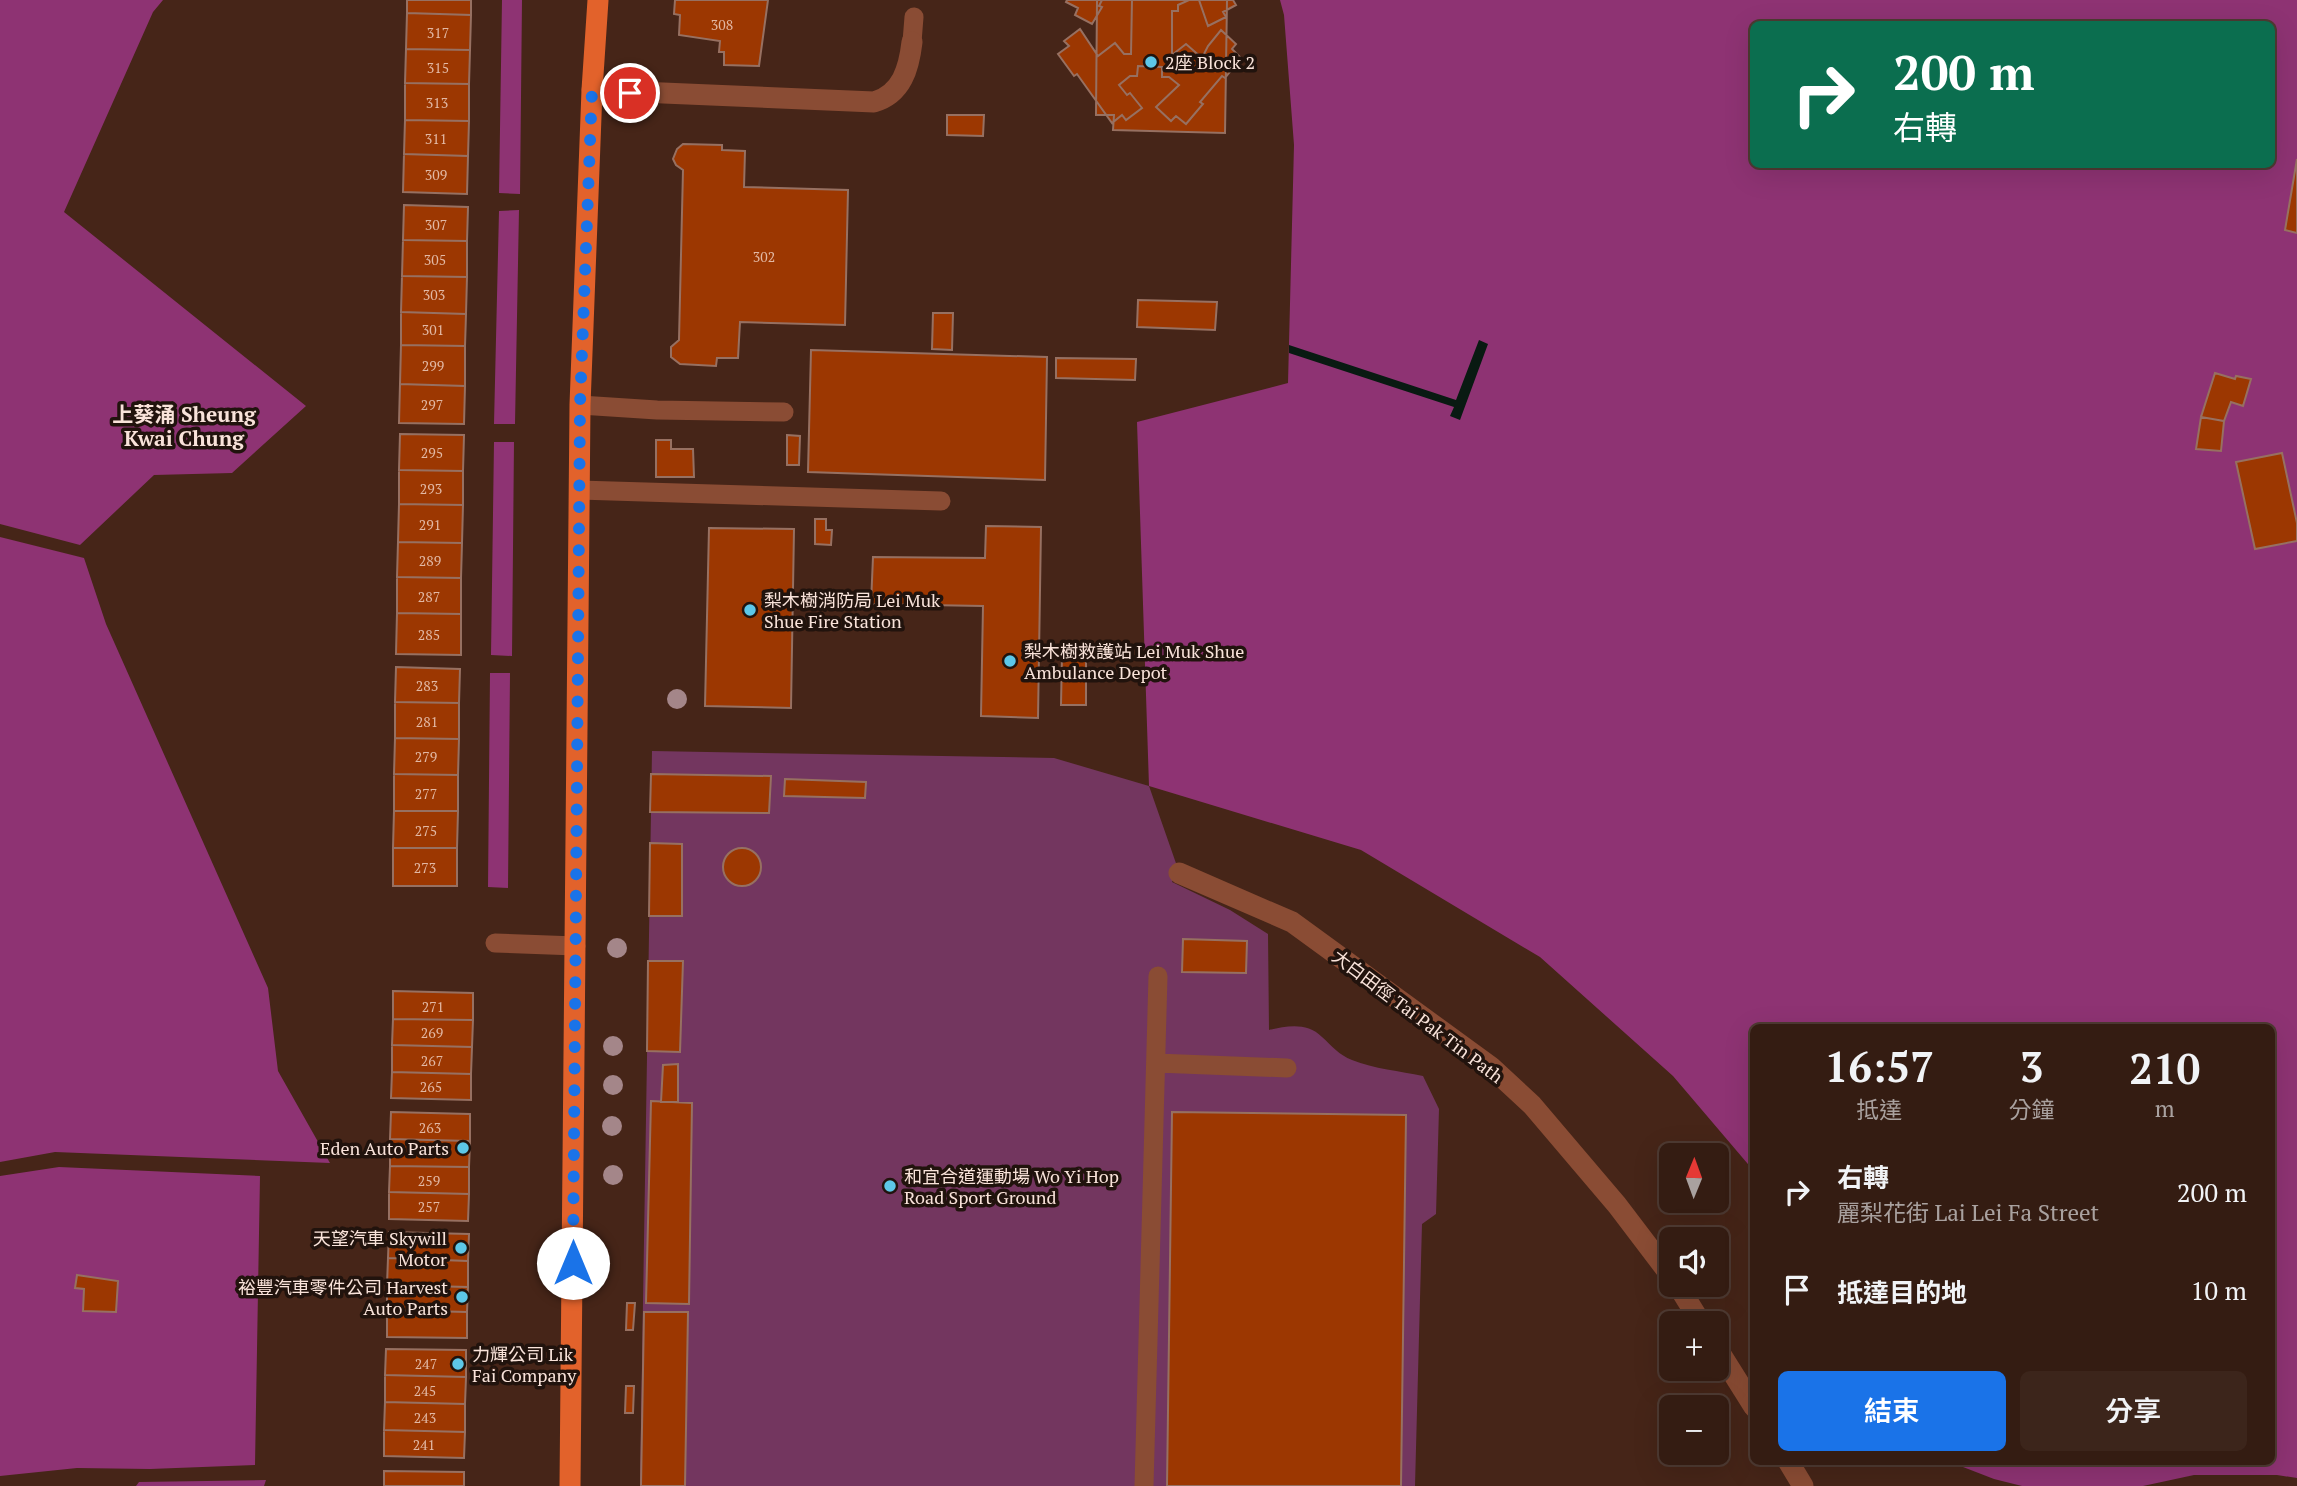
<!DOCTYPE html>
<html lang="zh-TW">
<meta charset="utf-8">
<style>
body{margin:0;font-family:"PT Serif","Noto Sans TC",serif;background:#3c251b;color:#f1f3f6;height:100vh;display:flex;flex-direction:column;font-size:26px;white-space:nowrap}
*{box-sizing:border-box;margin:0}
p{font-size:23px;color:#a9a19f}
.icon{flex:none;width:38px;height:38px;fill:none;stroke:currentColor;stroke-width:2;stroke-linecap:round;stroke-linejoin:round}
.map{position:relative;flex:1;overflow:hidden}
.drawer{position:absolute;left:1750px;top:1024px;width:525px;height:441px;display:flex;flex-direction:column;background:#341c12;border-radius:10px;box-shadow:0 7px 28px #0002,0 0 0 2px #4e3a32}
.drawer>*{flex:none}
.top-card{position:absolute;left:1750px;top:21px;width:525px;height:147px;border-radius:10px;box-shadow:0 7px 28px #0002,0 0 0 2px #4e3a32;background:#0b6e4f;color:#fff;overflow:hidden}
.needle{width:46px;rotate:1deg}
.tools{position:absolute;left:1659px;top:1143px;display:grid;gap:14px}
.tools a{display:grid;place-items:center;width:70px;height:70px;border-radius:10px;background:#341c12;box-shadow:0 7px 28px #0002,0 0 0 2px #4e3a32;font-size:35px}
.pin{position:absolute;display:grid;place-items:center;width:60px;height:60px;color:#fff;margin:-30px;border:4px solid #fff;border-radius:50%;box-shadow:0 2px 7px #0007}
.me{position:absolute;width:77px;margin:-38px;rotate:0deg;stroke-linejoin:round;filter:drop-shadow(0 0 5px #0008)}
.turn{display:flex;align-items:center;gap:24px;height:147px;padding:0 28px;font-size:32px}
.turn .icon{width:91px;height:91px;stroke-width:2.5}
.turn b{display:block;font-size:49px;line-height:60px}
.eta{display:flex;justify-content:space-evenly;align-items:center;height:119px;text-align:center}
.eta b{font-size:42px;font-weight:600;line-height:49px}
.primary-button{display:flex;gap:14px;margin-top:auto;padding:14px 28px}
.primary-button a{flex:1;height:80px;border-radius:10px;background:#1a73e8;color:#fff;font-size:28px;font-weight:600;line-height:80px;text-align:center}
.primary-button a+a{background:#3c251b;color:#f1f3f6}
ul{padding:0;list-style:none}
li{display:flex;align-items:center;gap:21px;height:98px;padding:0 28px}
li div{flex:1}
li b{display:block;font-size:26px}
li em{font-style:normal}
.map>svg:first-child{display:block}
.green{fill:#73365f}
.forest{fill:#8e3373;fill-rule:evenodd}
.water{fill:#091a12}
.building{fill:#9c3701;stroke:#977061;stroke-width:2}
.lines{fill:none;stroke-linecap:round;stroke-linejoin:round}
.lane{stroke:#8a4c34;stroke-width:19}
.street{stroke:#8a4c34;stroke-width:21}
.primary{stroke:#e2622b;stroke-width:21}
.tree{fill:#a48689}
.route{stroke:#1a73e8;stroke-width:12;stroke-dasharray:0 21.6}
.poi-dot{fill:#5dc7e8;stroke:#21130d;stroke-width:2.5}
.labels{text-anchor:middle;dominant-baseline:central;stroke-width:7;stroke-linejoin:round;paint-order:stroke}
.number-label{font-size:14px;fill:#e2b8a4}
.poi-label{font-size:18px;fill:#f9e3da;stroke:#21130d;text-anchor:start}
.street-label{font-size:18px;fill:#f9e3da;stroke:#21130d}
.quarter-label{font-size:21px;font-weight:bold;fill:#f9e3da;stroke:#21130d}
</style>
<div class="map">
<svg width="2297" height="1486" viewBox="0 0 2297 1486">
<rect width="100%" height="100%" fill="#462518"/>
<!-- green -->
<path class="green" d="M 652,751 L 1054,758 L 1149,786 L 1178,869 L 1172,882 L 1230,910 L 1268,934 L 1269,1030 C 1287,1026 1307,1022 1322,1037 C 1332,1046 1339,1055 1352,1060 C 1374,1069 1400,1071 1423,1076 L 1439,1109 L 1436,1214 L 1422,1224 L 1415,1486 L 640,1486 Z"/>
<!-- forest -->
<path class="forest" d="M 0,0 L 163,0 L 153,12 L 64,212 L 306,406 L 232,473 L 154,475 L 80,545 L 0,524 Z
M 502,0 L 522,0 L 520,194 L 499,193 Z
M 1280,0 L 2297,0 L 2297,1478 L 2277,1475 L 2194,1475 L 2143,1486 L 2022,1486 L 1994,1479 L 1963,1467 L 1957,1461 L 2272,1461 L 2272,1027 L 1754,1027 L 1753,1170 L 1673,1076 L 1540,957 L 1361,850 L 1149,786 L 1137,422 L 1288,383 L 1294,145 L 1284,15 ZM 1754,24 L 2272,24 L 2272,164 L 1754,164 Z
M 519,210 L 515,424 L 494,424 L 499,211 Z
M 494,442 L 514,442 L 512,656 L 491,655 Z
M 0,537 L 84,558 L 106,624 L 268,988 L 278,1071 L 330,1163 L 55,1152 L 0,1162 Z
M 490,673 L 510,673 L 508,888 L 488,887 Z
M 59,1167 L 260,1176 L 255,1465 L 150,1469 L 77,1468 L 0,1476 L 0,1176 Z
M 266,1480 L 264,1486 L 136,1486 L 139,1482 Z"/>
<!-- water -->
<path class="water" d="M 1479,340 L 1488,344 L 1460,420 L 1450,416 L 1454,407 L 1289,353 L 1289,345 L 1456,400 Z"/>
<!-- building -->
<path class="building" d="M 407,0 L 471,0 L 471,15 L 407,13 Z
M 675,0 L 768,0 L 759,66 L 724,65 L 724,52 L 719,52 L 720,41 L 679,35 L 680,15 L 674,14 Z
M 1067,0 L 1102,0 L 1099,6 L 1102,7 L 1092,24 L 1075,15 L 1078,8 L 1066,2 Z
M 1097,0 L 1227,0 L 1225,133 L 1113,130 L 1114,115 L 1096,115 Z
M 1132,0 L 1189,0 L 1178,5 L 1178,11 L 1172,11 L 1172,55 L 1186,44 L 1202,58 L 1208,46 L 1221,30 L 1236,44 L 1232,49 L 1241,58 L 1225,78 L 1222,76 L 1200,102 L 1203,104 L 1186,124 L 1176,116 L 1171,121 L 1156,107 L 1179,85 L 1169,77 L 1162,77 L 1162,67 L 1138,66 L 1137,76 L 1130,76 L 1119,85 L 1127,95 L 1130,93 L 1142,108 L 1126,120 L 1122,115 L 1112,123 L 1077,74 L 1074,76 L 1058,54 L 1069,46 L 1064,41 L 1080,29 L 1098,56 L 1115,43 L 1124,54 L 1131,54 Z
M 1199,0 L 1233,0 L 1236,5 L 1223,12 L 1226,17 L 1208,26 Z
M 407,13 L 471,15 L 470,50 L 406,49 Z
M 406,49 L 470,50 L 469,84 L 405,83 Z
M 405,83 L 469,84 L 469,121 L 405,120 Z
M 947,115 L 984,115 L 983,136 L 947,135 Z
M 405,120 L 469,121 L 468,156 L 404,154 Z
M 683,144 L 722,145 L 722,150 L 745,151 L 744,187 L 848,190 L 845,325 L 740,322 L 738,358 L 717,358 L 716,366 L 680,364 L 671,357 L 671,347 L 679,340 L 683,170 L 676,165 L 673,159 L 677,149 Z
M 404,154 L 468,156 L 467,194 L 403,192 Z
M 2297,159 L 2297,233 L 2285,230 Z
M 404,205 L 468,207 L 467,241 L 403,240 Z
M 403,240 L 467,241 L 467,277 L 402,276 Z
M 402,276 L 467,277 L 466,314 L 401,312 Z
M 1138,300 L 1217,302 L 1215,330 L 1137,327 Z
M 401,312 L 466,314 L 465,346 L 401,345 Z
M 933,313 L 953,313 L 952,350 L 932,349 Z
M 401,345 L 465,346 L 465,386 L 400,384 Z
M 811,350 L 1047,357 L 1045,480 L 808,472 Z
M 1056,358 L 1136,359 L 1135,380 L 1056,378 Z
M 2215,373 L 2235,379 L 2236,376 L 2251,379 L 2243,406 L 2231,402 L 2224,421 L 2201,417 Z
M 400,384 L 465,386 L 464,424 L 399,423 Z
M 2201,417 L 2224,421 L 2221,451 L 2196,449 Z
M 400,434 L 464,435 L 463,471 L 399,470 Z
M 787,435 L 800,436 L 799,465 L 787,465 Z
M 656,440 L 671,440 L 671,449 L 693,449 L 694,477 L 656,477 Z
M 2282,453 L 2297,523 L 2297,541 L 2255,549 L 2236,462 Z
M 399,470 L 463,471 L 463,505 L 399,504 Z
M 399,504 L 463,505 L 462,543 L 398,542 Z
M 815,519 L 826,519 L 826,530 L 832,530 L 831,545 L 815,544 Z
M 986,526 L 1041,527 L 1038,718 L 981,716 L 983,606 L 871,604 L 873,557 L 985,558 Z
M 709,528 L 794,529 L 791,708 L 705,706 Z
M 398,542 L 462,543 L 461,578 L 397,577 Z
M 397,577 L 461,578 L 461,614 L 397,613 Z
M 397,613 L 461,614 L 461,655 L 396,654 Z
M 1062,655 L 1086,655 L 1086,705 L 1061,705 Z
M 396,667 L 460,669 L 459,703 L 395,702 Z
M 395,702 L 459,703 L 459,739 L 395,738 Z
M 395,738 L 459,739 L 458,775 L 394,774 Z
M 394,774 L 458,775 L 458,811 L 394,811 Z
M 651,774 L 771,776 L 769,813 L 650,812 Z
M 785,779 L 866,782 L 865,798 L 784,796 Z
M 394,811 L 458,811 L 457,848 L 393,848 Z
M 650,843 L 682,844 L 682,916 L 649,916 Z
M 393,848 L 457,848 L 457,886 L 393,886 Z
M723 867a19 19 0 1 1 38 0a19 19 0 1 1-38 0Z
M 1183,939 L 1247,941 L 1246,973 L 1182,972 Z
M 648,961 L 683,961 L 680,1052 L 647,1051 Z
M 393,991 L 473,993 L 473,1020 L 393,1019 Z
M 393,1019 L 473,1020 L 472,1047 L 392,1045 Z
M 392,1045 L 472,1047 L 471,1074 L 392,1072 Z
M 678,1064 L 678,1102 L 661,1102 L 663,1065 Z
M 392,1072 L 471,1074 L 471,1100 L 391,1098 Z
M 651,1101 L 692,1103 L 689,1304 L 646,1303 Z
M 391,1112 L 470,1114 L 470,1141 L 390,1139 Z
M 1172,1112 L 1406,1115 L 1401,1486 L 1167,1486 Z
M 390,1139 L 470,1141 L 469,1167 L 390,1166 Z
M 390,1166 L 469,1167 L 469,1194 L 389,1192 Z
M 389,1192 L 469,1194 L 468,1221 L 389,1219 Z
M 389,1232 L 469,1234 L 468,1261 L 388,1258 Z
M 388,1258 L 468,1261 L 468,1287 L 387,1285 Z
M 77,1275 L 118,1281 L 116,1312 L 83,1311 L 84,1289 L 75,1288 Z
M 387,1285 L 468,1287 L 467,1312 L 387,1310 Z
M 627,1303 L 635,1303 L 633,1330 L 626,1330 Z
M 387,1310 L 467,1312 L 467,1338 L 387,1337 Z
M 644,1312 L 688,1312 L 685,1486 L 641,1486 Z
M 386,1349 L 466,1350 L 466,1377 L 385,1375 Z
M 385,1375 L 466,1377 L 465,1404 L 385,1402 Z
M 626,1386 L 634,1386 L 633,1413 L 625,1413 Z
M 385,1402 L 465,1404 L 465,1432 L 384,1430 Z
M 384,1430 L 465,1432 L 464,1458 L 384,1456 Z
M 384,1471 L 464,1472 L 464,1486 L 384,1486 Z"/>
<g class="lines">
<!-- lane -->
<path class="lane" d="M 912,42 L 914,17
M 580,405 L 657,410 L 784,412
M 579,490 L 941,501
M 495,943 L 576,946
M 1156,1063 L 1287,1068
M 1144,1486 L 1158,976"/>
<!-- street -->
<path class="street" d="M 592,90 L 874,102 C 902,94 909,68 912,42
M 1179,873 L 1292,922 L 1491,1067 L 1532,1105 L 1617,1205 L 1671,1276
M 1677,1284 L 1701,1323
M 1717,1348 L 1754,1407
M 1788,1461 L 1803,1486"/>
<!-- primary -->
<path class="primary" d="M 570,1486 L 580,405 L 592,90 L 598,0"/>
</g>
<!-- trees -->
<g class="tree">
<circle cx="677" cy="699" r="10"/>
<circle cx="617" cy="948" r="10"/>
<circle cx="613" cy="1046" r="10"/>
<circle cx="613" cy="1085" r="10"/>
<circle cx="612" cy="1126" r="10"/>
<circle cx="613" cy="1175" r="10"/>
</g>
<g class="lines">
<!-- route -->
<path class="route" d="M 573,1263 L 580,405 L 592,90 L 630,93"/>
</g>
<!-- markers -->
<g class="poi-dot">
<circle cx="1151" cy="62" r="7"/>
<circle cx="750" cy="610" r="7"/>
<circle cx="1010" cy="661" r="7"/>
<circle cx="463" cy="1148" r="7"/>
<circle cx="890" cy="1186" r="7"/>
<circle cx="461" cy="1248" r="7"/>
<circle cx="462" cy="1297" r="7"/>
<circle cx="458" cy="1364" r="7"/>
</g>
<g class="labels">
<!-- number labels -->
<g class="number-label">
<text x="722" y="24">308</text>
<text x="438" y="32">317</text>
<text x="438" y="67">315</text>
<text x="437" y="102">313</text>
<text x="436" y="138">311</text>
<text x="436" y="174">309</text>
<text x="436" y="224">307</text>
<text x="764" y="256">302</text>
<text x="435" y="259">305</text>
<text x="434" y="294">303</text>
<text x="433" y="329">301</text>
<text x="433" y="365">299</text>
<text x="432" y="404">297</text>
<text x="432" y="452">295</text>
<text x="431" y="488">293</text>
<text x="430" y="524">291</text>
<text x="430" y="560">289</text>
<text x="429" y="596">287</text>
<text x="429" y="634">285</text>
<text x="427" y="685">283</text>
<text x="427" y="721">281</text>
<text x="426" y="756">279</text>
<text x="426" y="793">277</text>
<text x="426" y="830">275</text>
<text x="425" y="867">273</text>
<text x="433" y="1006">271</text>
<text x="432" y="1032">269</text>
<text x="432" y="1060">267</text>
<text x="431" y="1086">265</text>
<text x="430" y="1127">263</text>
<text x="429" y="1180">259</text>
<text x="429" y="1206">257</text>
<text x="426" y="1363">247</text>
<text x="425" y="1390">245</text>
<text x="425" y="1417">243</text>
<text x="424" y="1444">241</text>
</g>
<!-- poi labels -->
<g class="poi-label">
<text x="1165" y="62">2座 Block 2</text>
<text x="764" y="600">梨木樹消防局 Lei Muk<tspan x="764" dy="21">Shue Fire Station</tspan></text>
<text x="1024" y="651">梨木樹救護站 Lei Muk Shue<tspan x="1024" dy="21">Ambulance Depot</tspan></text>
<text x="449" y="1148" text-anchor="end">Eden Auto Parts</text>
<text x="904" y="1176">和宜合道運動場 Wo Yi Hop<tspan x="904" dy="21">Road Sport Ground</tspan></text>
<text x="447" y="1238" text-anchor="end">天望汽車 Skywill<tspan x="447" dy="21">Motor</tspan></text>
<text x="448" y="1287" text-anchor="end">裕豐汽車零件公司 Harvest<tspan x="448" dy="21">Auto Parts</tspan></text>
<text x="472" y="1354">力輝公司 Lik<tspan x="472" dy="21">Fai Company</tspan></text>
</g>
<!-- street labels -->
<g class="street-label">
<text transform="translate(1418 1016) rotate(37)">大白田徑 Tai Pak Tin Path</text>
</g>
<!-- quarter labels -->
<g class="quarter-label">
<text x="184" y="414">上葵涌 Sheung<tspan x="184" dy="24">Kwai Chung</tspan></text>
</g>
</g>
</svg>
<div class="tools">
<a><svg class="needle" viewBox="-14 -14 28 28"><path d="M0-13l5 13h-10z" fill="#e53935"/><path d="M0 13l5-13h-10z" fill="#a9a19f"/></svg></a>
<a><svg class="icon" aria-label="sound" viewBox="0 0 24 24"><path d="M4 9h4l5-4v14l-5-4H4zM17 9q2 3 0 6"/></svg></a>
<a>+</a>
<a>−</a>
</div>
<div class="pin" style="left:630px;top:93px;background:#d93025"><svg class="icon" aria-label="arrive" viewBox="0 0 24 24"><path d="M6 21V4h12l-3 4 3 4H6"/></svg></div>
<svg class="me" style="left:573px;top:1263px" viewBox="-20 -20 40 40"><circle r="19" fill="#fff"/><path d="M0-13L10 11 0 6-10 11z" fill="#1a73e8"/></svg>
<div class="top-card">
<div class="turn"><svg class="icon" aria-label="right" viewBox="0 0 24 24"><path d="M7 20v-9h11M14 6l5 5-5 5"/></svg><div><b>200 m</b>右轉</div></div>
</div>
<section class="drawer">
<div class="eta">
<div><b>16:57</b><p>抵達</p></div>
<div><b>3</b><p>分鐘</p></div>
<div><b>210</b><p>m</p></div>
</div>
<ul>
<li><svg class="icon" aria-label="right" viewBox="0 0 24 24"><path d="M7 20v-9h11M14 6l5 5-5 5"/></svg><div><b>右轉</b><p>麗梨花街 Lai Lei Fa Street</p></div><em>200 m</em></li>
<li><svg class="icon" aria-label="arrive" viewBox="0 0 24 24"><path d="M6 21V4h12l-3 4 3 4H6"/></svg><div><b>抵達目的地</b></div><em>10 m</em></li>
</ul>
<div class="primary-button"><a>結束</a><a>分享</a></div>
</section>
</div>
